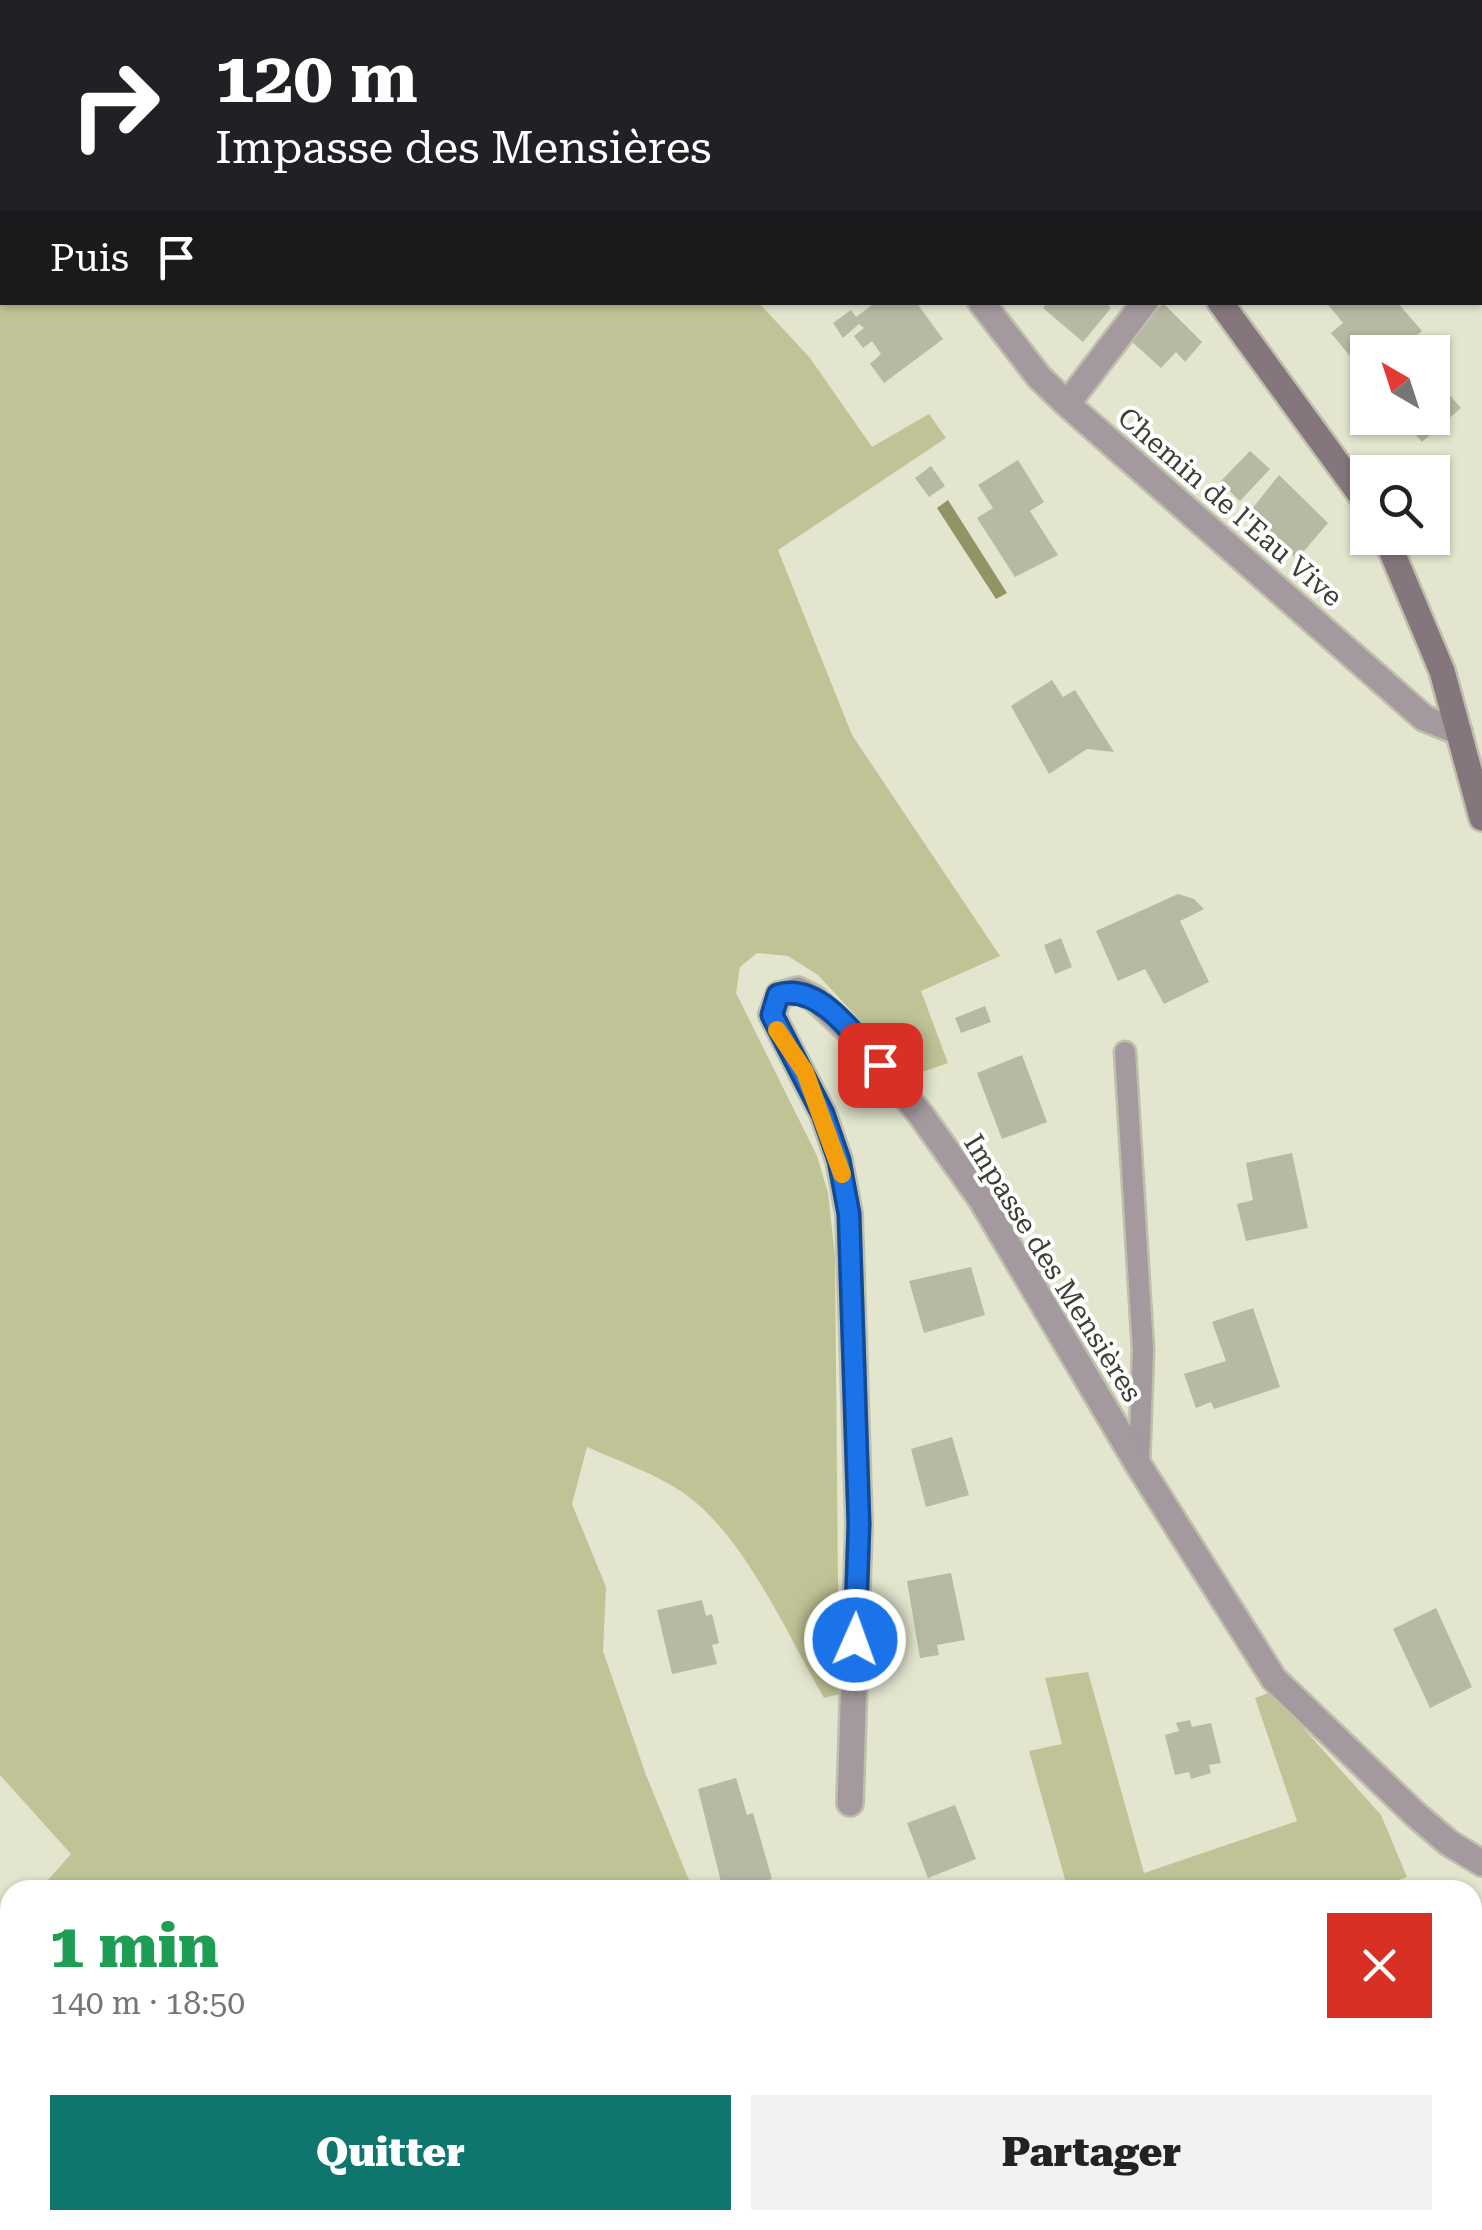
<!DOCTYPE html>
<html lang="fr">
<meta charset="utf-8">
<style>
body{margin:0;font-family:"Roboto Serif",serif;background:#f2f2f2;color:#222;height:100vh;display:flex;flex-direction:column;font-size:38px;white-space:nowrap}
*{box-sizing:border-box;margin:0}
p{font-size:32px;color:#767676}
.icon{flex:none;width:55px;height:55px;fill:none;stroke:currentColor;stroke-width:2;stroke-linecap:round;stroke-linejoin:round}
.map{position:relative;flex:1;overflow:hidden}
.side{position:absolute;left:0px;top:1880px;width:1482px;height:350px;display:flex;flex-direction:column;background:#fff;border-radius:30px 30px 0 0;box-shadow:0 2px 8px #0004}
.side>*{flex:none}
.hud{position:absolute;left:0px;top:0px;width:1482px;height:305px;box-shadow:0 2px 8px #0004;background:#202124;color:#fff;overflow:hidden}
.needle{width:65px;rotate:321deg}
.buttons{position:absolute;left:1350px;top:335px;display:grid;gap:20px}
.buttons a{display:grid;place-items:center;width:100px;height:100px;border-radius:0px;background:#fff;box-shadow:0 2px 8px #0004;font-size:50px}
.pin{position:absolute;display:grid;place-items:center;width:85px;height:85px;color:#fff;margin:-42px;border-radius:20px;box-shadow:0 5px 15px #0006}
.me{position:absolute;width:110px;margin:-55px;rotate:2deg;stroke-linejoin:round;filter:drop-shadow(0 0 8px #0008)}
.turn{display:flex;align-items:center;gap:35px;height:210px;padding:0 50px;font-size:45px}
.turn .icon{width:130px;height:130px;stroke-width:2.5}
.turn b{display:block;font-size:70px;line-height:85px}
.then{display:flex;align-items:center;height:95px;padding:0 50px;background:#0003;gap:20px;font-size:38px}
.round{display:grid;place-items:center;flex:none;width:105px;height:105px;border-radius:0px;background:#f2f2f2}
.headline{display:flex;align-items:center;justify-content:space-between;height:170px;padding:0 50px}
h1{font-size:60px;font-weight:800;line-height:75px;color:#1e9e55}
.cta{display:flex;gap:20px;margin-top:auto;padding:20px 50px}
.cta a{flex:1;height:115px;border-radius:0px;background:#0f766e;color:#fff;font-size:40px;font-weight:800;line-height:115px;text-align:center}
.cta a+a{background:#f2f2f2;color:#222}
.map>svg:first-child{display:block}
.green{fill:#c0c396}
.water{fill:#919566}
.building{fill:#b7b9a3}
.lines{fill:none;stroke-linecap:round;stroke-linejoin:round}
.service-casing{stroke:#bec0ac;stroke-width:25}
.minor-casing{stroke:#bec0ac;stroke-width:30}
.secondary-casing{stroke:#bec0ac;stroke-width:30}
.service{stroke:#a4999e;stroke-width:20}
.minor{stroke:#a4999e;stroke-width:25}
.secondary{stroke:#85767d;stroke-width:25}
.route-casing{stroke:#114b97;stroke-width:25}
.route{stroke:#1a73e8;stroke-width:18}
.slow{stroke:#f59e0b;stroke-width:18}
.labels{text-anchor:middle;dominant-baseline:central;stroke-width:8;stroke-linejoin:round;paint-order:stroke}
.street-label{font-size:28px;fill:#3d3e35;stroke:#fff}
</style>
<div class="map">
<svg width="1482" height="2230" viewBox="0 0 1482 2230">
<rect width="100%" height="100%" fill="#e3e5ce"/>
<!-- green -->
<path class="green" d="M 0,0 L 688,0 L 691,2 L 2,2 L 2,302 L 759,303 L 810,358 L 872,447 L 929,414 L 946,438 L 778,550 L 852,735 L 1000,956 L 921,991 L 948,1063 L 911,1076 L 818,975 L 788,956 L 757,953 L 740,967 L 736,993 L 817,1156 L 828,1193 L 835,1256 L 839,1694 L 824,1698 C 787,1634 745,1537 685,1494 C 657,1474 618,1461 587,1447 L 572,1504 L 606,1587 L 603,1651 L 646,1775 L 693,1890 L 39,1890 L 71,1854 L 0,1775 Z
M 1088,1672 L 1144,1873 L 1297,1821 L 1255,1698 L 1271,1692 L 1381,1815 L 1407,1877 L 1371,1890 L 1068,1890 L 1029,1751 L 1062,1744 L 1045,1678 Z
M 259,2220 L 1301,2220 L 1293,2230 L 265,2230 Z"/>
<!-- water -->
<path class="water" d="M 948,500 L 1007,593 L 996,599 L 937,508 Z"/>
<!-- building -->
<path class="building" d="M 876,302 L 916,302 L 943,339 L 884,383 L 870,364 L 881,354 L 872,341 L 863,348 L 854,336 L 864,328 L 859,324 L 843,338 L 833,323 L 851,310 L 856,317 Z
M 1047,302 L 1105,302 L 1111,308 L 1083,342 L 1043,308 Z
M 1326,302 L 1397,302 L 1422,331 L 1406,344 L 1413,352 L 1368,352 L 1368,378 L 1331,333 L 1343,323 Z
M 1163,303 L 1202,342 L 1185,362 L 1176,352 L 1161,368 L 1131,341 Z
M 1432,375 L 1461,408 L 1422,442 L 1401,418 L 1432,418 Z
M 1250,451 L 1270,469 L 1240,501 L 1220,482 Z
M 1018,460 L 1044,502 L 1030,511 L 1058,555 L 1015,577 L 977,518 L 993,508 L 978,485 Z
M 931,466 L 945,486 L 929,497 L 915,478 Z
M 1279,475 L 1328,523 L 1297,559 L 1248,514 Z
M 1052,680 L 1063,697 L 1075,690 L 1114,752 L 1087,749 L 1049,774 L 1011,706 Z
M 1178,894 L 1194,899 L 1204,909 L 1180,921 L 1209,982 L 1164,1004 L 1145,969 L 1118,981 L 1096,931 Z
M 1061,938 L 1072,967 L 1055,974 L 1044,945 Z
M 985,1006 L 991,1022 L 961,1033 L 955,1018 Z
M 1022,1055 L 1047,1122 L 1002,1139 L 977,1073 Z
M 1292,1153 L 1308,1228 L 1246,1241 L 1237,1204 L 1253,1200 L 1246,1163 Z
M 971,1267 L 985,1315 L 924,1333 L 909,1281 Z
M 1253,1308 L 1280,1387 L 1214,1409 L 1211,1402 L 1196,1408 L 1184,1374 L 1226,1361 L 1212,1322 Z
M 952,1437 L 969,1495 L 926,1507 L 911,1449 Z
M 951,1573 L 965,1640 L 937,1645 L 939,1655 L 920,1658 L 907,1581 Z
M 702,1600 L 706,1616 L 712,1614 L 719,1643 L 712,1645 L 717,1664 L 672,1674 L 657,1610 Z
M 1436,1608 L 1472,1687 L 1430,1708 L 1393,1629 Z
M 1190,1720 L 1192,1727 L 1211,1723 L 1221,1763 L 1209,1765 L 1211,1773 L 1191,1779 L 1189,1772 L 1175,1775 L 1165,1735 L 1179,1731 L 1176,1723 Z
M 736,1778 L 747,1815 L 753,1813 L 772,1879 L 723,1890 L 698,1789 Z
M 955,1805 L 976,1859 L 928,1878 L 907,1823 Z
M 1472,1946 L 1482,1954 L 1478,2005 L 1472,2001 Z"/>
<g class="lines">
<defs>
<path id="service" d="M 1125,1052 L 1143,1350 L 1139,1466"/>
<path id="minor" d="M 722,0 L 725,2
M 1383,2 L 1385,0
M 981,302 L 1039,377 L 1067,404 L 1424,718 L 1459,732
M 1067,404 L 1145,302
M 850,1803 L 859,1524 L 849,1214 L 839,1160 L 823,1114 L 772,1015 L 779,995 L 798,990 L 815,999 L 859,1040 L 921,1115 L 981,1199 L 1139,1466 L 1274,1679 L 1415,1814 L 1449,1843 L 1482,1863
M 0,1938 L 10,1945
M 237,2220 L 242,2230"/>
<path id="secondary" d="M 983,0 L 985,2
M 1017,0 L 1020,2
M 1220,302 L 1368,505
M 1386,538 L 1442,671 L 1482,818"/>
</defs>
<!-- service casing -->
<use href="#service" class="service-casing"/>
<!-- minor casing -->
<use href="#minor" class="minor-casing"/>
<!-- secondary casing -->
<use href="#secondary" class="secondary-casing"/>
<!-- service -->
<use href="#service" class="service"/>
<!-- minor -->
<use href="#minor" class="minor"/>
<!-- secondary -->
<use href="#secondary" class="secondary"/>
</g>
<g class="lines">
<defs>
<path id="route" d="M 855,1640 L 859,1524 L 849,1214 L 839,1160 L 823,1114 L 772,1015 L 778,995 C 819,982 856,1037 880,1065"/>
</defs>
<!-- route casing -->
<use href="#route" class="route-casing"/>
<!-- route -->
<use href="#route" class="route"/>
<!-- slow -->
<path class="slow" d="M 777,1030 L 805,1072 L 842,1174"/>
</g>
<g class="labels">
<!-- street labels -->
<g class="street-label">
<text transform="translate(1230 507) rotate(41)">Chemin de l'Eau Vive</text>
<text transform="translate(1053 1268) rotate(58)">Impasse des Mensières</text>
</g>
</g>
</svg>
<div class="buttons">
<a><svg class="needle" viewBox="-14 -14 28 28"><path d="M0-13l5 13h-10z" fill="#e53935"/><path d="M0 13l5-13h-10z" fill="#767676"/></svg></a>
<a><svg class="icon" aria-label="search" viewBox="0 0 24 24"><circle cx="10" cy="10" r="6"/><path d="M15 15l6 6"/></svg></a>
</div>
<div class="pin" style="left:880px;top:1065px;background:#d93025"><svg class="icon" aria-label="arrive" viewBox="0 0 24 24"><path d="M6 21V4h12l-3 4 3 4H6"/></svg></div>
<svg class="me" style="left:855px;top:1640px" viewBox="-20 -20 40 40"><circle r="17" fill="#1a73e8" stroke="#fff" stroke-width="3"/><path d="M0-11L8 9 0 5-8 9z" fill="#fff"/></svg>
<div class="hud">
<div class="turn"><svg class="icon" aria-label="right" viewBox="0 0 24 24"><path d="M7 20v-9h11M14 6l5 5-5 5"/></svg><div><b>120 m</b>Impasse des Mensières</div></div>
<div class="then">Puis<svg class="icon" aria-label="arrive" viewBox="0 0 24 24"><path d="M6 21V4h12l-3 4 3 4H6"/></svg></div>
</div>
<section class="side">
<div class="headline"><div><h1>1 min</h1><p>140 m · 18:50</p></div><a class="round" style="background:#d93025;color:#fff"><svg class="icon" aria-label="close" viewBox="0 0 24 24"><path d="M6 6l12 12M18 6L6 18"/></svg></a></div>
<div class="cta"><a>Quitter</a><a>Partager</a></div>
</section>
</div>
